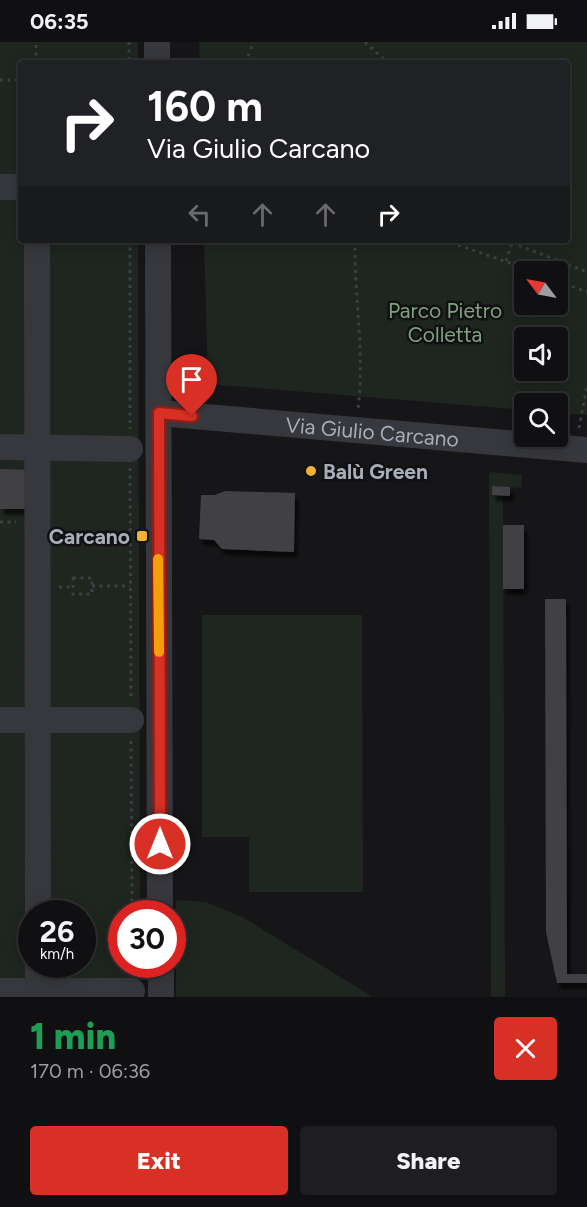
<!DOCTYPE html>
<meta charset="utf-8">
<style>
body{margin:0;font-family:Figtree,sans-serif;background:#1e1e20;color:#f1f3f6;height:100vh;display:flex;flex-direction:column;font-size:22px;white-space:nowrap}
*{box-sizing:border-box;margin:0}
p{font-size:20px;color:#9c9d9f}
.icon{flex:none;width:33px;height:33px;fill:none;stroke:currentColor;stroke-width:2;stroke-linecap:round;stroke-linejoin:round}
.map{position:relative;height:955px;overflow:hidden}
.side{display:flex;flex-direction:column;background:#101012;flex:1}
.side>*{flex:none}
.guide{position:absolute;left:18px;top:18px;width:552px;height:183px;border-radius:6px;box-shadow:0 3px 15px #0003,0 0 0 2px #303032;background:#202124;color:#fff;overflow:hidden}
.needle{width:39px;rotate:302deg}
.buttons{position:absolute;left:514px;top:219px;display:grid;gap:12px}
.buttons a{display:grid;place-items:center;width:54px;height:54px;border-radius:6px;background:#101012;box-shadow:0 3px 15px #0003,0 0 0 2px #303032;font-size:30px}
.speed{position:absolute;left:18px;top:858px;display:flex;gap:12px;font-size:30px;font-weight:700;text-align:center}
.speed>*{display:grid;place-content:center;width:78px;height:78px;border-radius:50%;background:#101012;box-shadow:0 3px 15px #0003,0 0 0 2px #303032;line-height:1}
.speed small{font-size:15px;font-weight:400}
.speed .limit{border:9px solid #d22;background:#fff;color:#111}
.pin{position:absolute;display:grid;place-items:center;width:51px;height:51px;color:#fff;margin:-62px -26px;border-radius:50% 50% 50% 0;rotate:-45deg;box-shadow:0 0 6px #0007}
.pin .icon{rotate:45deg}
.me{position:absolute;width:66px;margin:-33px;rotate:0deg;stroke-linejoin:round;filter:drop-shadow(0 0 4px #0008)}
.turn{display:flex;align-items:center;gap:21px;height:126px;padding:0 30px;font-size:27px}
.turn .icon{width:78px;height:78px;stroke-width:2.5}
.turn b{display:block;font-size:42px;line-height:51px}
.lanes{display:flex;align-items:center;height:57px;padding:0 30px;background:#0003;justify-content:center;gap:30px;direction:ltr}
.lanes .off{opacity:.35}
.round{display:grid;place-items:center;flex:none;width:63px;height:63px;border-radius:6px;background:#1e1e20}
.headline{display:flex;align-items:center;justify-content:space-between;height:102px;padding:0 30px}
h1{font-size:36px;font-weight:800;line-height:45px;color:#1e9e55}
.button{display:flex;gap:12px;margin-top:auto;padding:12px 30px}
.button a{flex:1;height:69px;border-radius:6px;background:#d93025;color:#fff;font-size:24px;font-weight:800;line-height:69px;text-align:center}
.button a+a{background:#1e1e20;color:#f1f3f6}
.status{display:flex;justify-content:space-between;align-items:center;height:42px;padding:0 30px;background:#101012;direction:ltr}
.status svg{height:16px;fill:currentColor}
.map>svg:first-child{display:block}
.green{fill:#1e261f;fill-rule:evenodd}
.building{fill:#404145;filter:url(#shadow)}
.lines{fill:none;stroke-linecap:round;stroke-linejoin:round}
.path{stroke:#3d3f44;stroke-width:3;stroke-dasharray:3 4.5;stroke-linecap:butt}
.minor{stroke:#37383d;stroke-width:26}
.route-casing{stroke:#8d1f18;stroke-width:15}
.route{stroke:#d93025;stroke-width:10}
.slow{stroke:#f59e0b;stroke-width:10}
.poi-dot{fill:#f2b134;stroke:#111113;stroke-width:2}
.labels{text-anchor:middle;dominant-baseline:central;stroke-width:5;stroke-linejoin:round;paint-order:stroke}
.park-label{font-size:21px;fill:#7fa381;stroke:#111113}
.street-label{font-size:21px;fill:#a8adb8;stroke:#111113}
.poi-label{font-size:21px;font-weight:bold;fill:#a8adb8;stroke:#111113;text-anchor:start}
</style>
<div class="status"><b>06:35</b><svg viewBox="0 0 49 12"><path d="M0 12V9h3v3zM5 12V6h3v6zM10 12V3h3v9zM15 12V0h3v12zM26 1h20v11H26zM47 4h2v5h-2z"/></svg></div>
<div class="map">
<svg width="587" height="955" viewBox="0 0 587 955">
<defs>
<filter id="shadow"><feDropShadow dx="3.5" dy="6" stdDeviation="1.5" flood-color="#0009"/></filter>
</defs>
<rect width="100%" height="100%" fill="#161618"/>
<!-- green -->
<path class="green" d="M 0,0 L 138,0 L 138,21 L 21,21 L 21,198 L 138,198 L 140,871 L 122,872 L 122,922 L 140,923 L 140,955 L 0,955 ZM 32,872 L 82,872 L 82,922 L 32,922 Z
M 199,0 L 587,0 L 587,373 L 558,371 L 558,362 L 525,362 L 525,368 L 208,342 L 204,198 L 567,198 L 567,21 L 200,21 ZM 525,230 L 558,230 L 558,262 L 525,262 ZM 525,296 L 558,296 L 558,328 L 525,328 Z
M 489,430 L 522,433 L 521,446 L 493,444 L 492,453 L 503,454 L 505,955 L 491,955 Z
M 202,573 L 362,573 L 363,850 L 249,850 L 249,795 L 202,795 Z
M 176,858 L 206,860 L 244,876 L 373,955 L 176,955 Z"/>
<!-- building -->
<path class="building" d="M 0,427 L 29,428 L 29,467 L 0,467 Z
M 492,444 L 510,445 L 510,454 L 492,453 Z
M 225,449 L 295,451 L 294,510 L 222,507 L 214,498 L 199,497 L 201,453 L 215,453 Z
M 503,483 L 524,483 L 524,547 L 503,547 Z
M 545,557 L 566,557 L 567,932 L 587,932 L 587,941 L 557,941 L 546,890 Z"/>
<g class="lines">
<!-- path -->
<path class="path" d="M 129,0 L 129,21
M 365,0 L 388,21
M 36,21 L 36,0
M 245,21 L 254,0
M 0,38 L 21,38
M 130,198 L 130,387
M 355,198 C 354,254 365,311 358,367
M 444,198 L 535,230
M 505,198 L 587,230
M 506,219 L 512,201
M 558,239 L 587,250
M 579,386 L 587,344
M 130,426 L 131,657
M 0,480 L 16,480
M 73,536 L 92,536 L 92,552 L 73,552 Z
M 92,544 L 130,544
M 59,545 L 73,545
M 131,699 L 132,872"/>
<!-- minor -->
<g class="minor">
<path d="M 157,0 L 157,21"/>
<path d="M 0,145 L 21,145"/>
<path d="M 37,198 L 38,872"/>
<path d="M 158,198 L 160,872"/>
<path id="s1" d="M 159,371 L 587,408"/>
<path d="M 0,405 L 130,407"/>
<path d="M 0,678 L 131,678"/>
<path d="M 161,922 L 161,955"/>
<path d="M 0,949 L 132,949"/>
<path d="M 38,955 L 38,922"/>
</g>
</g>
<g class="lines">
<defs>
<path id="route" d="M 160,802 L 159,371 L 192,374"/>
</defs>
<!-- route casing -->
<use href="#route" class="route-casing"/>
<!-- route -->
<use href="#route" class="route"/>
<!-- slow -->
<path class="slow" d="M 158,517 L 159,610"/>
</g>
<!-- markers -->
<g class="poi-dot">
<circle cx="311" cy="429" r="6"/>
<rect x="136" y="488" width="12" height="12" rx="3"/>
</g>
<g class="labels">
<!-- park labels -->
<g class="park-label">
<text x="445" y="268">Parco Pietro<tspan x="445" dy="24">Colletta</tspan></text>
</g>
<!-- street labels -->
<g class="street-label">
<text stroke="none"><textPath href="#s1" startOffset="214">Via Giulio Carcano</textPath></text>
</g>
<!-- poi labels -->
<g class="poi-label">
<text x="323" y="429">Balù Green</text>
<text x="130" y="494" text-anchor="end">Carcano</text>
</g>
</g>
</svg>
<div class="buttons">
<a><svg class="needle" viewBox="-14 -14 28 28"><path d="M0-13l5 13h-10z" fill="#e53935"/><path d="M0 13l5-13h-10z" fill="#9c9d9f"/></svg></a>
<a><svg class="icon" aria-label="sound" viewBox="0 0 24 24"><path d="M4 9h4l5-4v14l-5-4H4zM17 9q2 3 0 6"/></svg></a>
<a><svg class="icon" aria-label="search" viewBox="0 0 24 24"><circle cx="10" cy="10" r="6"/><path d="M15 15l6 6"/></svg></a>
</div>
<div class="speed"><div>26<small>km/h</small></div><div class="limit">30</div></div>
<div class="pin" style="left:192px;top:374px;background:#d93025"><svg class="icon" aria-label="arrive" viewBox="0 0 24 24"><path d="M6 21V4h12l-3 4 3 4H6"/></svg></div>
<svg class="me" style="left:160px;top:802px" viewBox="-20 -20 40 40"><circle r="17" fill="#d93025" stroke="#fff" stroke-width="3"/><path d="M0-11L8 9 0 5-8 9z" fill="#fff"/></svg>
<div class="guide">
<div class="turn"><svg class="icon" aria-label="right" viewBox="0 0 24 24"><path d="M7 20v-9h11M14 6l5 5-5 5"/></svg><div><b>160 m</b>Via Giulio Carcano</div></div>
<div class="lanes"><svg class="icon off" aria-label="left" viewBox="0 0 24 24"><path d="M17 20v-9H6M10 6l-5 5 5 5"/></svg><svg class="icon off" aria-label="ahead" viewBox="0 0 24 24"><path d="M12 20V5M6 11l6-6 6 6"/></svg><svg class="icon off" aria-label="ahead" viewBox="0 0 24 24"><path d="M12 20V5M6 11l6-6 6 6"/></svg><svg class="icon" aria-label="right" viewBox="0 0 24 24"><path d="M7 20v-9h11M14 6l5 5-5 5"/></svg></div>
</div>
</div>
<section class="side">
<div class="headline"><div><h1>1 min</h1><p>170 m · 06:36</p></div><a class="round" style="background:#d93025;color:#fff"><svg class="icon" aria-label="close" viewBox="0 0 24 24"><path d="M6 6l12 12M18 6L6 18"/></svg></a></div>
<div class="button"><a>Exit</a><a>Share</a></div>
</section>
